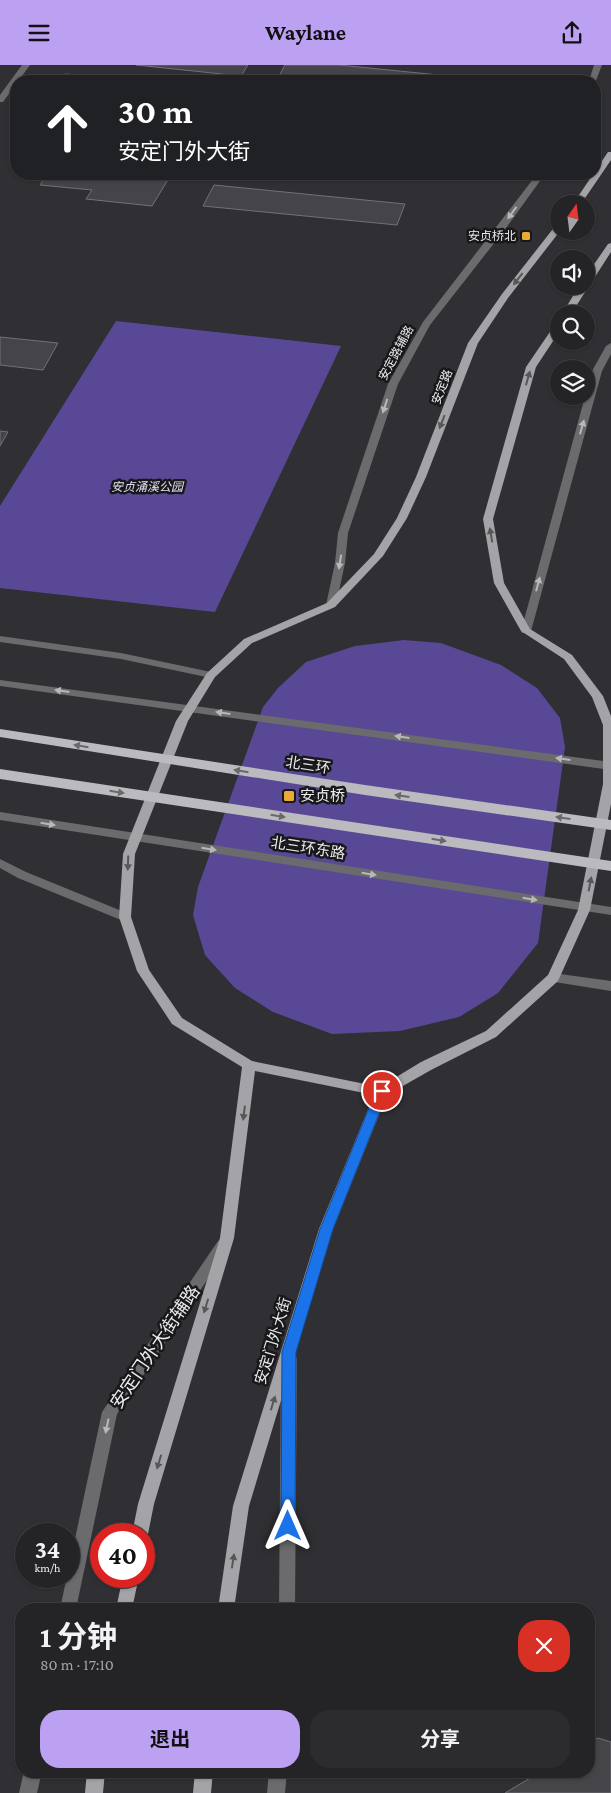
<!DOCTYPE html>
<html lang="zh">
<meta charset="utf-8">
<style>
body{margin:0;font-family:"Crimson Pro","Noto Sans SC",serif;background:#2c2c2f;color:#f1f3f6;height:100vh;display:flex;flex-direction:column;font-size:19px;white-space:nowrap}
*{box-sizing:border-box;margin:0}
p{font-size:16px;color:#a3a4a7}
.icon{flex:none;width:28px;height:28px;fill:none;stroke:currentColor;stroke-width:2;stroke-linecap:round;stroke-linejoin:round}
.map{position:relative;flex:1;overflow:hidden}
.sheet{position:absolute;left:15px;top:1538px;width:580px;height:175px;display:flex;flex-direction:column;background:#242427;border-radius:20px;box-shadow:0 1px 4px #0004,0 0 0 1px #414144}
.sheet>*{flex:none}
.top-card{position:absolute;left:10px;top:10px;width:591px;height:105px;border-radius:20px;box-shadow:0 1px 4px #0004,0 0 0 1px #414144;background:#202124;color:#fff;overflow:hidden}
.needle{width:32px;rotate:14deg}
.buttons{position:absolute;left:550px;top:130px;display:grid;gap:10px}
.buttons a{display:grid;place-items:center;width:45px;height:45px;border-radius:50%;background:#242427;box-shadow:0 1px 4px #0004,0 0 0 1px #414144;font-size:25px}
.speed{position:absolute;left:15px;top:1458px;display:flex;gap:10px;font-size:25px;font-weight:700;text-align:center}
.speed>*{display:grid;place-content:center;width:65px;height:65px;border-radius:50%;background:#242427;box-shadow:0 1px 4px #0004,0 0 0 1px #414144;line-height:1}
.speed small{font-size:12px;font-weight:400}
.speed .limit{border:8px solid #d22;background:#fff;color:#111}
.pin{position:absolute;display:grid;place-items:center;width:42px;height:42px;color:#fff;margin:-21px;border:2px solid #fff;border-radius:50%;box-shadow:0 1px 5px #0007}
.me{position:absolute;width:55px;margin:-28px;rotate:0deg;stroke-linejoin:round;filter:drop-shadow(0 0 4px #0008)}
.turn{display:flex;align-items:center;gap:18px;height:105px;padding:0 25px;font-size:22px}
.turn .icon{width:65px;height:65px;stroke-width:2.5}
.turn b{display:block;font-size:35px;line-height:42px}
.round{display:grid;place-items:center;flex:none;width:52px;height:52px;border-radius:20px;background:#2c2c2f}
.headline{display:flex;align-items:center;justify-content:space-between;height:85px;padding:0 25px}
h1{font-size:30px;font-weight:700;line-height:38px}
.button{display:flex;gap:10px;margin-top:auto;padding:10px 25px}
.button a{flex:1;height:58px;border-radius:20px;background:#bca0f2;color:#111;font-size:20px;font-weight:700;line-height:58px;text-align:center}
.button a+a{background:#2c2c2f;color:#f1f3f6}
header{display:flex;justify-content:space-between;align-items:center;height:65px;padding:0 25px;background:#bca0f2;color:#111;font-size:22px;font-weight:700}
.map>svg:first-child{display:block}
.green{fill:#594896}
.building{fill:#454448;stroke:#727176}
.lines{fill:none;stroke-linecap:round;stroke-linejoin:round}
.minor{fill:#6b6a6c;fill-rule:evenodd}
.major{fill:#a4a3a7;fill-rule:evenodd}
.highway{fill:#bababf;fill-rule:evenodd}
.oneway{fill:#b8b7b9}
.oneway2{fill:#575759}
.oneway3{fill:#69696c}
.route{fill:#1a73e8;stroke:#114b97}
.poi-dot{fill:#e6ac36;stroke:#18181a;stroke-width:2}
.labels{text-anchor:middle;dominant-baseline:central;stroke-width:5;stroke-linejoin:round;paint-order:stroke}
.far-poi-label{font-size:12px;fill:#ebebed;stroke:#18181a;text-anchor:end}
.far-street-label{font-size:12px;fill:#ebebed;stroke:#18181a}
.far-park-label{font-size:12px;font-style:italic;fill:#e0def5;stroke:#18181a}
.street-label{font-size:15px;fill:#ebebed;stroke:#18181a}
.poi-label{font-size:15px;fill:#ebebed;stroke:#18181a;text-anchor:start}
.near-street-label{font-size:18px;fill:#ebebed;stroke:#18181a}
</style>
<header><svg class="icon" aria-label="menu" viewBox="0 0 24 24"><path d="M4 6h16M4 12h16M4 18h16"/></svg>Waylane<svg class="icon" aria-label="share" viewBox="0 0 24 24"><path d="M12 15V3M7 8l5-5 5 5M5 13v7h14v-7"/></svg></header>
<div class="map">
<svg width="611" height="1728" viewBox="0 0 611 1728">
<rect width="100%" height="100%" fill="#303034"/>
<!-- green -->
<path class="green" d="M 116,256 L 341,281 L 215,547 L 0,523 L 0,441 Z
M 404,575 L 441,578 L 501,600 L 537,623 L 560,653 L 565,682 L 538,878 L 498,928 L 459,952 L 400,966 L 332,969 L 273,947 L 235,923 L 205,890 L 193,850 L 198,822 L 263,642 L 278,623 L 306,597 L 355,581 Z"/>
<!-- building -->
<path class="building" d="M 136,0 L 248,0 L 241,11 Z
M 285,0 L 339,0 L 499,16 L 307,16 L 278,13 Z
M 65,9 L 108,13 L 107,16 L 60,16 Z
M 47,109 L 131,109 L 169,113 L 152,141 L 86,134 L 92,125 L 40,120 Z
M 214,120 L 405,139 L 397,160 L 203,141 Z
M 0,272 L 58,278 L 43,305 L 0,300 Z
M 0,366 L 8,367 L 0,381 Z
M 598,1673 L 611,1677 L 611,1728 L 505,1728 L 542,1706 L 589,1706 L 589,1679 Z"/>
<g class="lines">
<!-- minor -->
<path class="minor" d="M 22,0 L 30,0 L 3,37 L 0,37 L 0,30 Z
M 594,0 L 602,0 L 595,18 L 589,16 Z
M 537,109 L 545,109 L 506,163 L 430,260 L 398,319 L 348,468 L 345,498 L 336,540 L 335,542 L 327,542 L 326,540 L 335,498 L 338,468 L 388,319 L 423,257 Z
M 611,278 L 611,289 L 602,306 L 531,566 L 530,568 L 522,568 L 521,566 L 592,306 L 606,281 Z
M 0,571 L 121,588 L 211,607 L 217,610 L 211,613 L 121,594 L 0,577 Z
M 0,615 L 611,697 L 611,705 L 0,621 Z
M 0,747 L 611,842 L 611,850 L 0,755 Z
M 0,794 L 26,807 L 129,849 L 131,852 L 129,855 L 121,855 L 18,813 L 0,803 Z
M 553,908 L 611,916 L 611,926 L 548,916 L 547,913 L 548,910 Z
M 223,1174 L 228,1176 L 230,1180 L 228,1184 L 117,1349 L 76,1544 L 60,1544 L 67,1511 L 69,1511 L 69,1502 L 102,1347 L 218,1176 Z
M 289,1288 L 294,1289 L 297,1294 L 295,1544 L 279,1544 L 281,1294 L 284,1289 Z
M 24,1706 L 42,1706 L 37,1728 L 19,1728 Z
M 269,1706 L 287,1706 L 285,1728 L 267,1728 Z"/>
<!-- major -->
<path class="major" d="M 608,87 L 611,87 L 611,95 L 581,139 L 573,139 Z
M 556,160 L 559,160 L 560,166 L 508,233 L 478,278 L 426,412 L 407,453 L 383,491 L 335,542 L 252,578 L 215,612 L 188,656 L 135,789 L 131,852 L 149,905 L 182,953 L 252,996 L 380,1022 L 421,997 L 486,966 L 548,910 L 578,845 L 603,719 L 603,660 L 592,632 L 564,594 L 521,566 L 494,518 L 483,454 L 526,302 L 556,258 L 559,257 L 559,267 L 536,302 L 493,454 L 504,518 L 530,564 L 572,590 L 603,631 L 611,651 L 611,739 L 590,845 L 558,916 L 496,972 L 431,1005 L 387,1030 L 333,1164 L 249,1441 L 234,1544 L 218,1544 L 233,1441 L 319,1164 L 374,1030 L 255,1006 L 234,1173 L 154,1439 L 148,1469 L 144,1475 L 144,1469 L 132,1469 L 138,1439 L 220,1173 L 242,1002 L 172,959 L 137,906 L 119,852 L 123,789 L 176,656 L 207,608 L 244,574 L 327,538 L 374,489 L 397,453 L 416,412 L 468,278 L 502,229 Z
M 611,178 L 611,187 L 571,249 L 562,249 L 579,221 L 586,221 L 586,211 L 608,179 Z
M 123,1511 L 139,1511 L 132,1544 L 116,1544 Z
M 87,1706 L 105,1706 L 103,1728 L 85,1728 Z
M 195,1706 L 213,1706 L 211,1728 L 193,1728 Z"/>
<!-- highway -->
<path class="highway" d="M 0,664 L 365,720 L 611,755 L 611,765 L 365,730 L 0,672 Z
M 0,704 L 611,796 L 611,806 L 0,714 Z"/>
</g>
<!-- one-way arrows -->
<defs><path id="oneway-solid" d="M-6-.8H1V-3.2L6.5 0L1 3.2V.8H-6Z" transform="scale(1.25)"/></defs>
<g class="oneway">
<use href="#oneway-solid" transform="translate(512 148) rotate(126)"/>
<use href="#oneway-solid" transform="translate(385 341) rotate(108)"/>
<use href="#oneway-solid" transform="translate(582 362) rotate(-74)"/>
<use href="#oneway-solid" transform="translate(340 497) rotate(99)"/>
<use href="#oneway-solid" transform="translate(538 519) rotate(-75)"/>
<use href="#oneway-solid" transform="translate(62 626) rotate(-172)"/>
<use href="#oneway-solid" transform="translate(223 648) rotate(-172)"/>
<use href="#oneway-solid" transform="translate(402 672) rotate(-172)"/>
<use href="#oneway-solid" transform="translate(563 694) rotate(-172)"/>
<use href="#oneway-solid" transform="translate(48 759) rotate(9)"/>
<use href="#oneway-solid" transform="translate(209 784) rotate(9)"/>
<use href="#oneway-solid" transform="translate(369 809) rotate(9)"/>
<use href="#oneway-solid" transform="translate(530 834) rotate(9)"/>
<use href="#oneway-solid" transform="translate(107 1361) rotate(102)"/>
</g>
<g class="oneway2">
<use href="#oneway-solid" transform="translate(518 214) rotate(128)"/>
<use href="#oneway-solid" transform="translate(528 313) rotate(-74)"/>
<use href="#oneway-solid" transform="translate(442 357) rotate(111)"/>
<use href="#oneway-solid" transform="translate(491 470) rotate(-100)"/>
<use href="#oneway-solid" transform="translate(128 798) rotate(92)"/>
<use href="#oneway-solid" transform="translate(590 819) rotate(-79)"/>
<use href="#oneway-solid" transform="translate(244 1048) rotate(97)"/>
<use href="#oneway-solid" transform="translate(206 1241) rotate(107)"/>
<use href="#oneway-solid" transform="translate(273 1338) rotate(-73)"/>
<use href="#oneway-solid" transform="translate(159 1397) rotate(107)"/>
<use href="#oneway-solid" transform="translate(233 1496) rotate(-81)"/>
</g>
<g class="oneway3">
<use href="#oneway-solid" transform="translate(81 681) rotate(-171)"/>
<use href="#oneway-solid" transform="translate(241 706) rotate(-171)"/>
<use href="#oneway-solid" transform="translate(117 727) rotate(9)"/>
<use href="#oneway-solid" transform="translate(402 731) rotate(-172)"/>
<use href="#oneway-solid" transform="translate(278 751) rotate(9)"/>
<use href="#oneway-solid" transform="translate(563 753) rotate(-172)"/>
<use href="#oneway-solid" transform="translate(439 775) rotate(9)"/>
</g>
<!-- route -->
<path class="route" d="M 382,1022 L 387,1023 L 388,1026 L 333,1164 L 296,1287 L 295,1461 L 293,1466 L 288,1468 L 283,1466 L 281,1461 L 282,1287 L 320,1164 L 376,1026 L 378,1023 Z"/>
<!-- markers -->
<g class="poi-dot">
<rect x="521" y="166" width="10" height="10" rx="2.5"/>
<rect x="283" y="725" width="12" height="12" rx="2.5"/>
</g>
<g class="labels">
<!-- far-poi labels -->
<g class="far-poi-label">
<text x="516" y="171">安贞桥北</text>
</g>
<!-- far-street labels -->
<g class="far-street-label">
<text transform="translate(396 288) rotate(-62)">安定路辅路</text>
<text transform="translate(442 322) rotate(-69)">安定路</text>
</g>
<!-- far-park labels -->
<g class="far-park-label">
<text x="147" y="422">安贞涌溪公园</text>
</g>
<!-- street labels -->
<g class="street-label">
<text transform="translate(308 700) rotate(9)">北三环</text>
<text transform="translate(308 783) rotate(9)">北三环东路</text>
<text transform="translate(273 1276) rotate(-73)">安定门外大街</text>
</g>
<!-- poi labels -->
<g class="poi-label">
<text x="300" y="731">安贞桥</text>
</g>
<!-- near-street labels -->
<g class="near-street-label">
<text transform="translate(155 1282) rotate(-56)">安定门外大街辅路</text>
</g>
</g>
</svg>
<div class="buttons">
<a><svg class="needle" viewBox="-14 -14 28 28"><path d="M0-13l5 13h-10z" fill="#e53935"/><path d="M0 13l5-13h-10z" fill="#a3a4a7"/></svg></a>
<a><svg class="icon" aria-label="sound" viewBox="0 0 24 24"><path d="M4 9h4l5-4v14l-5-4H4zM17 9q2 3 0 6"/></svg></a>
<a><svg class="icon" aria-label="search" viewBox="0 0 24 24"><circle cx="10" cy="10" r="6"/><path d="M15 15l6 6"/></svg></a>
<a><svg class="icon" aria-label="layers" viewBox="0 0 24 24"><path d="M12 4l9 5-9 5-9-5zM3 14l9 5 9-5"/></svg></a>
</div>
<div class="speed"><div>34<small>km/h</small></div><div class="limit">40</div></div>
<div class="pin" style="left:382px;top:1026px;background:#d93025"><svg class="icon" aria-label="arrive" viewBox="0 0 24 24"><path d="M6 21V4h12l-3 4 3 4H6"/></svg></div>
<svg class="me" style="left:288px;top:1461px" viewBox="-20 -20 40 40"><path d="M0-17L14 15 0 8-14 15z" fill="#1a73e8" stroke="#fff" stroke-width="4"/></svg>
<div class="top-card">
<div class="turn"><svg class="icon" aria-label="ahead" viewBox="0 0 24 24"><path d="M12 20V5M6 11l6-6 6 6"/></svg><div><b>30 m</b>安定门外大街</div></div>
</div>
<section class="sheet">
<div class="headline"><div><h1>1 分钟</h1><p>80 m · 17:10</p></div><a class="round" style="background:#d93025;color:#fff"><svg class="icon" aria-label="close" viewBox="0 0 24 24"><path d="M6 6l12 12M18 6L6 18"/></svg></a></div>
<div class="button"><a>退出</a><a>分享</a></div>
</section>
</div>
